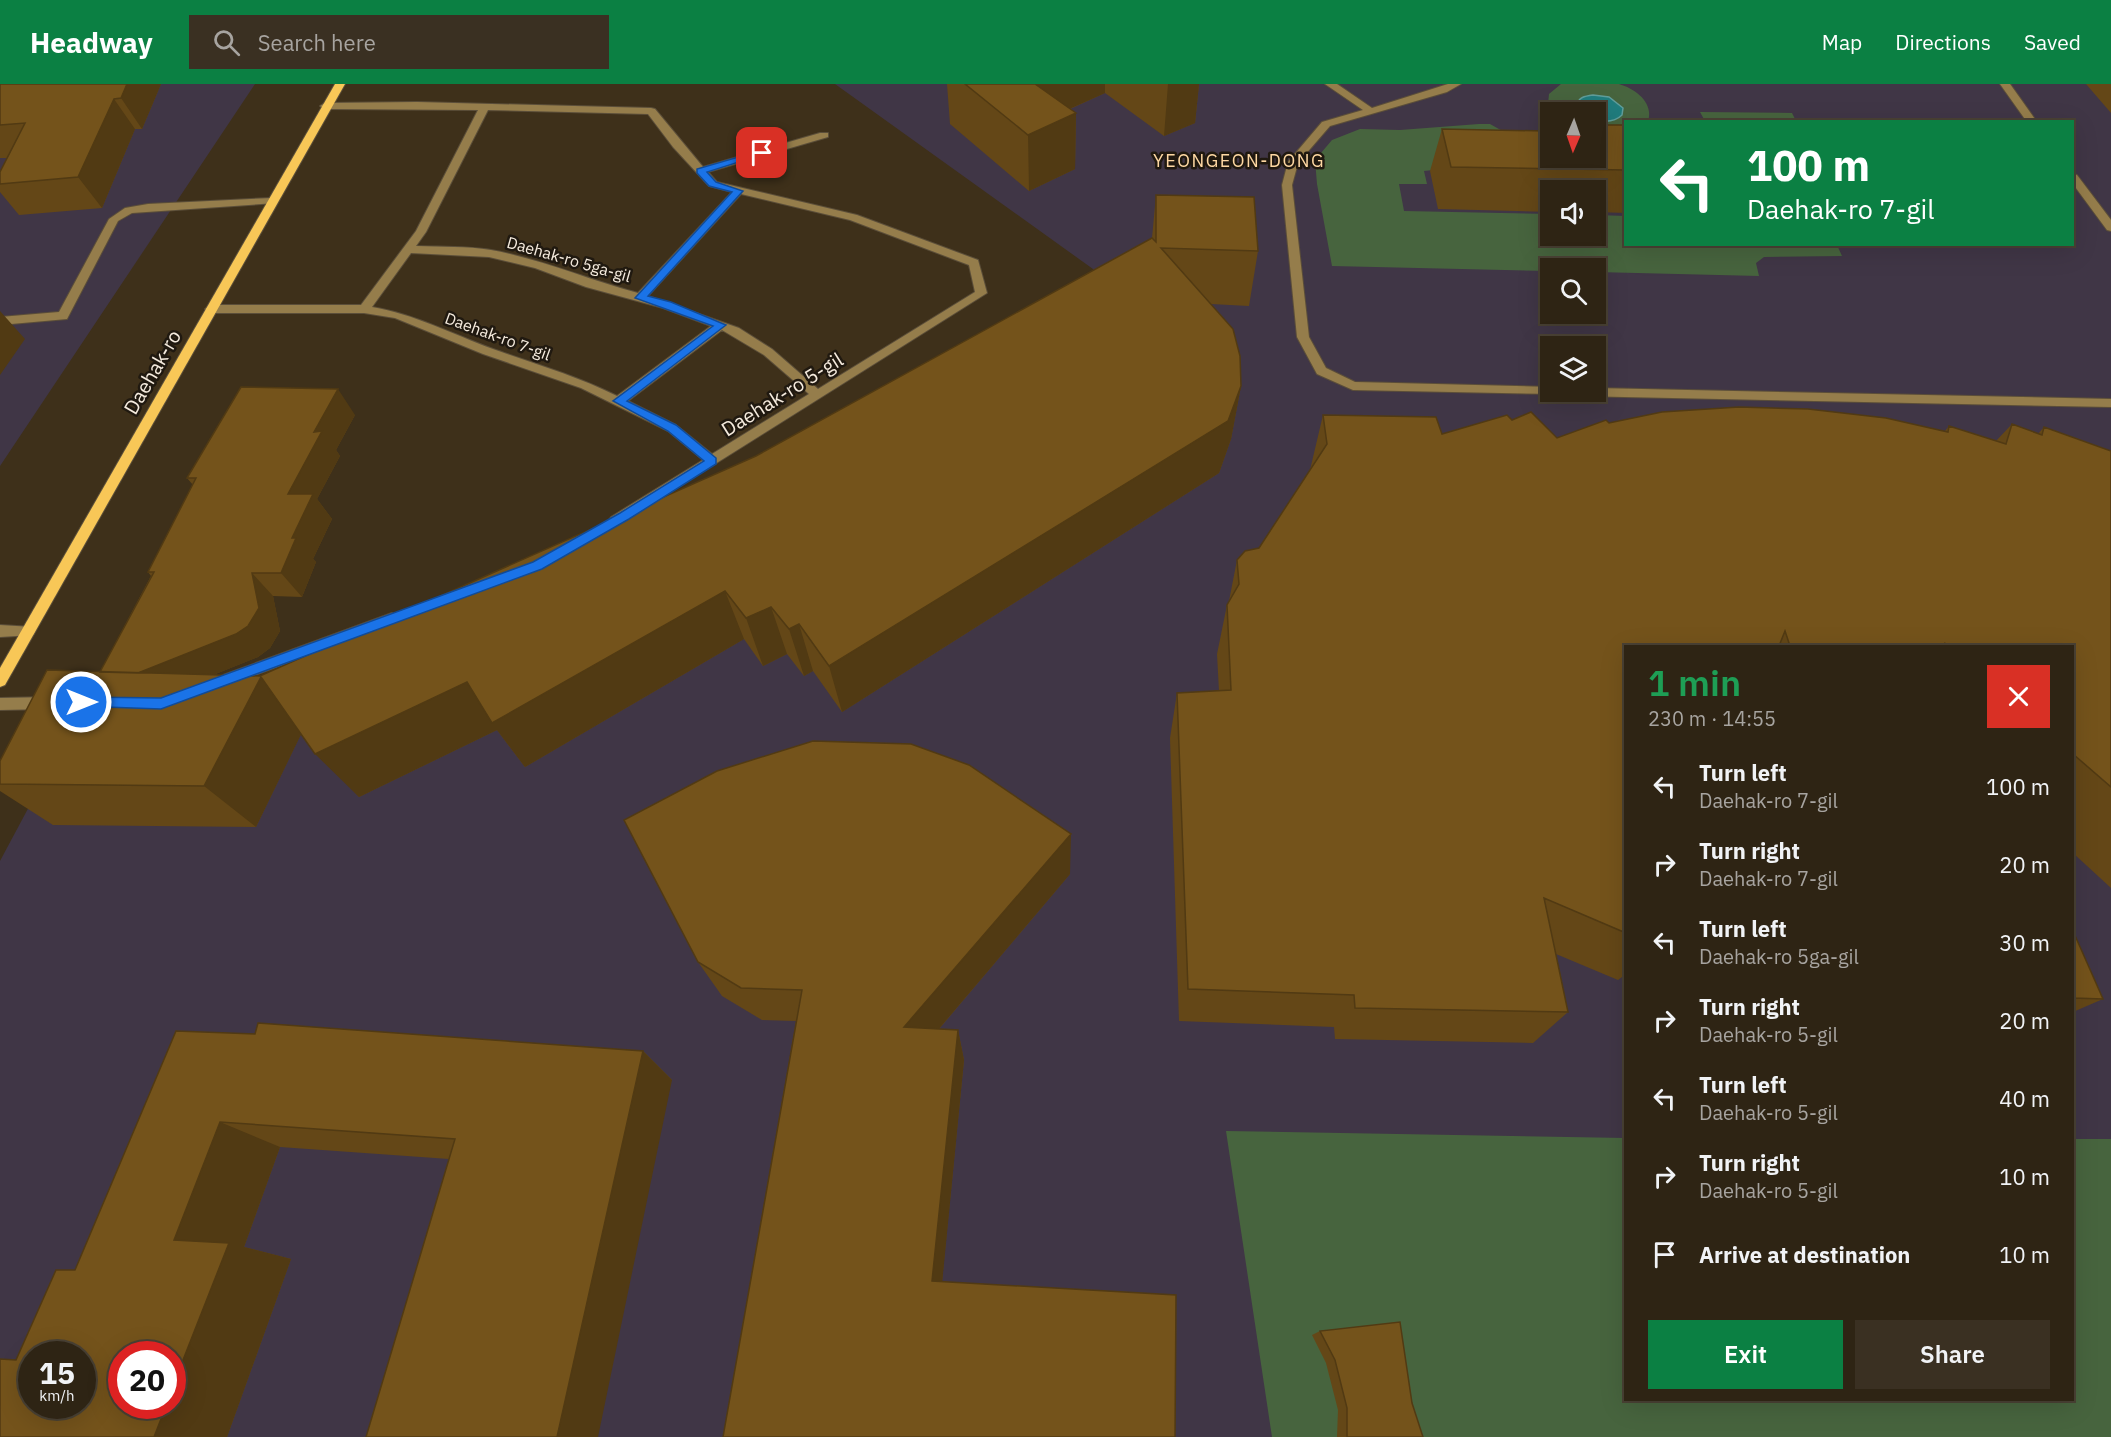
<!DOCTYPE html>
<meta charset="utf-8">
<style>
body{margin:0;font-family:"IBM Plex Sans",sans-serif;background:#3a3022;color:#f1f3f6;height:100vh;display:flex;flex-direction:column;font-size:22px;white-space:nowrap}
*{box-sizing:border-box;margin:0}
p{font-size:20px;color:#a7a4a0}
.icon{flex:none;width:33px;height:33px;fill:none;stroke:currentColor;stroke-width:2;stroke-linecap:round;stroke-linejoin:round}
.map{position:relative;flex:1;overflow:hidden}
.panel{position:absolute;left:1624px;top:561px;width:450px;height:756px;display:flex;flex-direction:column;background:#2e2414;border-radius:0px;box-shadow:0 6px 24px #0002,0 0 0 2px #494134}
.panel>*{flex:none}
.guide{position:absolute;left:1624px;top:36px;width:450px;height:126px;border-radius:0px;box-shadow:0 6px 24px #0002,0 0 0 2px #494134;background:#0b8043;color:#fff;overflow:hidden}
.needle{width:39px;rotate:182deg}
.fabs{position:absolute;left:1540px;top:18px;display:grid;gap:12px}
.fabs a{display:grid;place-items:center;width:66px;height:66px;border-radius:0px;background:#2e2414;box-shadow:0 6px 24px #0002,0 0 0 2px #494134;font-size:30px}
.speed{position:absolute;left:18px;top:1257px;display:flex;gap:12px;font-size:30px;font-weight:700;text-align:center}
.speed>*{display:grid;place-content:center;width:78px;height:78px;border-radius:50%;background:#2e2414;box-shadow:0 6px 24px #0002,0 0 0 2px #494134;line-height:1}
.speed small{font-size:15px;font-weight:400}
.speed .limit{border:9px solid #d22;background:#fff;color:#111}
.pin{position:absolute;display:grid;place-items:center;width:51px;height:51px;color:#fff;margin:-26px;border-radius:12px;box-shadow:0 3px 9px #0006}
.me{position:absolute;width:66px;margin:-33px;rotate:90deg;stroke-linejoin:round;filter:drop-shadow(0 0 4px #0008)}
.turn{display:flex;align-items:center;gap:21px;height:126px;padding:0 24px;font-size:27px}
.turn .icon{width:78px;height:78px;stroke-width:2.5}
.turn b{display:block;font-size:42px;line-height:51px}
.round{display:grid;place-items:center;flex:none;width:63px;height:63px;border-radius:0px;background:#3a3022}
.headline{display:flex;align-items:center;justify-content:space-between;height:102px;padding:0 24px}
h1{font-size:36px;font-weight:600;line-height:45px;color:#1e9e55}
.button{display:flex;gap:12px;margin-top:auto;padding:12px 24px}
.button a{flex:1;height:69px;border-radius:0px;background:#0b8043;color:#fff;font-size:24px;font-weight:600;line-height:69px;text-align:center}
.button a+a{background:#3a3022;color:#f1f3f6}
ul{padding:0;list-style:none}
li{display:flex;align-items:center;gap:18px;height:78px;padding:0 24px}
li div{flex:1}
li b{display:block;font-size:22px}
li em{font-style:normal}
header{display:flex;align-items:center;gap:36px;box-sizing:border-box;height:84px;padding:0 30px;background:#0b8043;color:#fff}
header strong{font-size:28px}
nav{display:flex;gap:33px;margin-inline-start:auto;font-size:21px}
.search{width:420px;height:54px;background:#3a3022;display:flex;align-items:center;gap:15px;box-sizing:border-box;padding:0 21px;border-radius:0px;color:#a7a4a0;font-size:22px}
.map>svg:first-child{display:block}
.education{fill:#403646;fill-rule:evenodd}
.green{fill:#47643e}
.water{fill:#207d7e;stroke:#609e9b;stroke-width:1.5}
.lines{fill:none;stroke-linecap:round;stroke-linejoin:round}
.minor-casing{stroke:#5b4e39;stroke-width:2}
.major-casing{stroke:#5b4e39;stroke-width:2}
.minor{fill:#957d4b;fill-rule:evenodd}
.major{fill:#f8c757;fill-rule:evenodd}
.wall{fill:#644717}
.shaded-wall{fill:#513a13}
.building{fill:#74531b;stroke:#513a13;stroke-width:1.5;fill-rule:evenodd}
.route{fill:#1a73e8;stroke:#114b97;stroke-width:1.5}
.labels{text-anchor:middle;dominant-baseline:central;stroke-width:5;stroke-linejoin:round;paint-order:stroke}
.far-street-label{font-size:16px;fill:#f5ebde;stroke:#201910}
.far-quarter-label{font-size:18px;letter-spacing:1.5px;fill:#fed8a3;stroke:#201910}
.street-label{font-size:20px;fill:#f5ebde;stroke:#201910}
</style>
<header>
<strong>Headway</strong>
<div class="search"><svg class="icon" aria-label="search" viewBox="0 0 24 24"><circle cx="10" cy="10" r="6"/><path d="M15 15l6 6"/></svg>Search here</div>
<nav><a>Map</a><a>Directions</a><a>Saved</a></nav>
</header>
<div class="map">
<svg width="2111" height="1353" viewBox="0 0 2111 1353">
<rect width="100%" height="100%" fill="#3e301a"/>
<!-- education -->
<path class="education" d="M 0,0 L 255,0 L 0,382 Z
M 835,0 L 2111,0 L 2111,1353 L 0,1353 L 0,777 L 77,633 L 297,620 L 1105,224 L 1093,185 ZM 1551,28 L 1596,28 L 1596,74 L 1551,74 ZM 1626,38 L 2073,38 L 2073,160 L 1626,160 ZM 1551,106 L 1596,106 L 1596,152 L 1551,152 ZM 1551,184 L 1596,184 L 1596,230 L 1551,230 ZM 1551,262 L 1596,262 L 1596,308 L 1551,308 ZM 1626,562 L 2073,562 L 2073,1316 L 1626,1316 ZM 32,1270 L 82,1270 L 82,1322 L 32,1322 ZM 122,1270 L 172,1270 L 172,1322 L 122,1322 Z"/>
<!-- green -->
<path class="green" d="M 1561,0 C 1579,0 1602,0 1619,0 C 1636,5 1654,19 1648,37 L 1626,38 L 1626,50 L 1596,50 L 1596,28 L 1553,28 L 1548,20 L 1549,10 Z
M 1700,28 L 1792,29 L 1796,37 L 1705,37 Z
M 1479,40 L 1490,40 L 1536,66 L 1461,83 L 1424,87 L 1427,100 L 1399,100 L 1404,127 L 1551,130 L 1551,152 L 1596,152 L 1596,131 L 1626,132 L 1626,160 L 1837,161 L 1842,172 L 1764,173 L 1756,179 L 1759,192 L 1596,188 L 1596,184 L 1551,184 L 1551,187 L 1332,182 L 1317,100 L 1315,76 L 1332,56 L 1360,45 L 1400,46 Z
M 1226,1047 L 1626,1054 L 1626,1316 L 2073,1316 L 2073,1055 L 2111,1055 L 2111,1353 L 1272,1353 Z"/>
<!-- water -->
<path class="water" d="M 1593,11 L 1609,13 L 1623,24 L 1622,31 C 1615,38 1605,38 1596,36 L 1596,28 L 1581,28 L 1577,22 C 1578,13 1585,12 1593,11 Z"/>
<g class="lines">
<defs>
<path id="minor" d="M 1325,0 L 1337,0 L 1372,24 L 1448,0 L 1461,0 L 1447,8 L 1330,42 L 1298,79 L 1292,101 L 1309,253 L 1326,284 L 1355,298 L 1551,303 L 1551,308 L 1557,308 L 1555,310 L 1353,306 L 1317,290 L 1297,253 L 1282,101 L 1288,78 L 1322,38 L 1363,26 Z
M 2000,0 L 2010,0 L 2037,38 L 2027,38 Z
M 417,18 L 651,24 L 655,25 L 703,83 L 820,49 L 828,49 L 828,53 L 708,88 L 717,98 L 857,131 L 978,176 L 987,209 L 621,439 L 611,439 L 609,436 L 611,433 L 703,376 L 668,347 L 581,304 L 483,270 L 395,234 L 364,229 L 211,229 L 205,225 L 211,221 L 361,221 L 416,147 L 478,26 L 325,25 L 320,22 L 325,19 ZM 488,26 L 648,30 L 673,63 L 709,102 L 732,108 L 638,209 C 589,196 541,175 491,166 C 467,162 441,163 416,162 L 426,148 ZM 741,110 L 850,136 L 969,181 L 975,208 L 818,305 L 772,265 L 739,244 L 648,212 ZM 411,169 L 489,173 L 535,184 L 586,203 L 663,224 L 711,242 L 617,312 C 577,292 535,280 493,265 C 452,250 414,230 372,223 ZM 722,246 L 764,271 L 809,310 L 712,370 L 676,341 L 628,317 Z
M 2073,90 L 2077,91 L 2111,136 L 2111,147 L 2107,146 L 2073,100 Z
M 272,114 L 277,117 L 276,119 L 132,129 L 118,137 L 67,235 L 0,241 L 0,233 L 59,228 L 109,135 L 125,124 L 148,120 Z
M 1596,304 L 2111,315 L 2111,323 L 1576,312 L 1570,308 L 1596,308 Z
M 392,529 L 399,535 L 397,539 L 220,604 L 215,602 L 213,598 L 215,594 Z
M 0,541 L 33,543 L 35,547 L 33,551 L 0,553 Z
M 50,613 L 55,615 L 57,619 L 55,623 L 50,625 L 0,626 L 0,614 Z"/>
<path id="major" d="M 335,0 L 345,0 L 5,601 L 0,603 L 0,584 Z"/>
</defs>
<!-- minor casing -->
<use href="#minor" class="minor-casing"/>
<!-- major casing -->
<use href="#major" class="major-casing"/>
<!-- minor -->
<use href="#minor" class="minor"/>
<!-- major -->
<use href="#major" class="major"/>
</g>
<!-- wall -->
<path class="wall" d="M 0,0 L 161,0 L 142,45 L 135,45 L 102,124 L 19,131 L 0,108 L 0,88 L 7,74 L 0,74 Z
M 947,0 L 1199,0 L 1195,39 L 1164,52 L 1105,9 L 1070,25 L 1076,29 L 1075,85 L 1029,107 L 950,40 Z
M 2086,0 L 2111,0 L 2111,29 Z
M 1542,41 L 1626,41 L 1626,129 L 1596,128 L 1596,106 L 1551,106 L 1551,128 L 1438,125 L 1430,87 L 1442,45 L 1540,47 Z
M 1156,111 L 1258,167 L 1249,222 L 1211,220 L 1241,302 L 1231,355 L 1219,389 L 842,628 L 813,587 L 804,592 L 787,570 L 763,582 L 744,555 L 525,683 L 497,646 L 359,713 L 301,650 L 256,743 L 53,741 L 0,707 L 0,677 L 100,588 L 151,492 L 148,488 L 193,401 L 187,394 L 355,331 L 336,366 L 340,372 L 317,415 L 332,435 L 313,475 L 316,478 L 302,513 L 273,512 L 280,547 L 270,564 L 258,573 L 213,591 L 260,592 L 756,372 L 1152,154 Z
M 1323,331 L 1442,350 L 1512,336 L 1557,354 L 1609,339 L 1945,347 L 1949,342 L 1996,357 L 2012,340 L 2038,350 L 2044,343 L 2111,367 L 2111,804 L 2073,769 L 2073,562 L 1626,562 L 1626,890 L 1618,896 L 1556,870 L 1568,928 L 1533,959 L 1335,955 L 1334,943 L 1179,937 L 1170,654 L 1177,609 L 1219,607 L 1217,570 L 1227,521 L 1229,517 L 1237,476 L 1259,464 L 1310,386 Z
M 1070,790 L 939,945 L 958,946 L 964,976 L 942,1197 L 723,1353 L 796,937 L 762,936 L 722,912 L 698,878 Z
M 2073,847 L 2103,915 L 2073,928 Z
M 255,950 L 643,967 L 672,996 L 449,1075 L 280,1063 L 244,1163 L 291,1175 L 227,1353 L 0,1353 L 16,1276 L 75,1186 Z
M 1320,1247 L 1423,1353 L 1337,1353 L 1338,1326 L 1326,1279 L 1312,1251 Z"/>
<!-- shaded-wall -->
<path class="shaded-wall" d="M 127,0 L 161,0 L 142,45 L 121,14 Z
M 1021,0 L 1105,0 L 1105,9 L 1022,46 Z
M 1168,0 L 1199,0 L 1195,39 L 1164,52 Z
M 114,15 L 135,45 L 102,124 L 78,93 Z
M 1076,29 L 1075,85 L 1029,107 L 1028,51 Z
M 0,227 L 25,255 L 0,291 Z
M 1241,302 L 1231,355 L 1219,389 L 842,628 L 829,582 Z
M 338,305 L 355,331 L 336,366 L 340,372 L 317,415 L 332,435 L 313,475 L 316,478 L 302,513 L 281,489 L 292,454 L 288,410 L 314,348 Z
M 252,489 L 273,512 L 280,547 L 270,564 L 258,573 L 161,612 L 135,590 Z
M 725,507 L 744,555 L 525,683 L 497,646 L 359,713 L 315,670 L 467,598 Z
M 771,523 L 787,570 L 763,582 L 746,534 Z
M 799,540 L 813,587 L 804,592 L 789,545 Z
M 261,593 L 307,638 L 256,743 L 204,702 Z
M 1071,750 L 1070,790 L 915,973 L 904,943 Z
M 958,946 L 964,976 L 941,1210 L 932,1197 Z
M 643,967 L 672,996 L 598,1353 L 557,1353 Z
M 220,1038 L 280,1063 L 244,1163 L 291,1175 L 227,1353 L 154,1353 L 166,1322 L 172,1322 L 174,1156 Z"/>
<!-- building -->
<path class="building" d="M 0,0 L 127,0 L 121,14 L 114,15 L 78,93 L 0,100 L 0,88 L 25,39 L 0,41 Z
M 965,0 L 1035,0 L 1076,29 L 1028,51 Z
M 1542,41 L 1551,41 L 1551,74 L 1596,74 L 1596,41 L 1626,41 L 1626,86 L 1451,83 L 1442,45 L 1544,47 Z
M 1156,111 L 1254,113 L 1258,167 L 1161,164 L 1233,245 L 1240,272 L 1241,302 L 1228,337 L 829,582 L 799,540 L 789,545 L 771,523 L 746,534 L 725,507 L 492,639 L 467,598 L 315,670 L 261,593 L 204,702 L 0,700 L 0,677 L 47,586 L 260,592 L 756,372 L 1152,154 L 1156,158 Z
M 241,303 L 338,305 L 314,348 L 322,347 L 288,410 L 313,410 L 292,454 L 296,454 L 281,489 L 252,489 L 259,524 L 248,542 L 236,550 L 138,589 L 100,588 L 154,488 L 148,488 L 196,394 L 187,394 Z
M 1739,323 L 1808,325 L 1886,334 L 1948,348 L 1949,342 L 2006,360 L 2012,340 L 2042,351 L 2044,343 L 2111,367 L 2111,703 L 2073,670 L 2073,562 L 1949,562 L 1946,560 L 1947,562 L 1790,562 L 1785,547 L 1779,562 L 1626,562 L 1626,849 L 1544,814 L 1568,928 L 1355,924 L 1354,911 L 1188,905 L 1177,609 L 1231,606 L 1227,521 L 1239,500 L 1237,476 L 1245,467 L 1259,464 L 1327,360 L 1323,331 L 1436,333 L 1442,350 L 1507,331 L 1512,336 L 1531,328 L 1557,354 L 1606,336 L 1609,339 L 1662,328 Z
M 813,657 L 911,660 L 969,681 L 1071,750 L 904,943 L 958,946 L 932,1197 L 1176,1211 L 1175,1353 L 723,1353 L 802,906 L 741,904 L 698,878 L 624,736 L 717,687 Z
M 2073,847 L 2103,915 L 2073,914 Z
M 258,939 L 643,967 L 557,1353 L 366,1353 L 455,1055 L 220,1038 L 174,1156 L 229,1159 L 172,1304 L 172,1270 L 122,1270 L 122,1322 L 166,1322 L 154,1353 L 0,1353 L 0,1275 L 16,1276 L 56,1186 L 75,1186 L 176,947 L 255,950 ZM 32,1270 L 82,1270 L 82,1322 L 32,1322 Z
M 1400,1238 L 1412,1319 L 1423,1353 L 1347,1353 L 1347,1324 L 1335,1276 L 1320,1247 Z"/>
<!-- route -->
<path class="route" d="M 759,67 L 767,69 L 707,88 L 716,98 L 743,107 L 648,212 L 671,218 L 726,241 L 627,317 L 676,341 L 716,374 L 716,380 L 629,435 L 542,485 L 161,625 L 76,622 L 74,618 L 76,614 L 81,613 L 161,614 L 533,478 L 620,429 L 704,377 L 668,347 L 613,317 L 713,242 L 635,214 L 732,108 L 709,102 L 697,89 L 697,85 Z"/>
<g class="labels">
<!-- far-street labels -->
<g class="far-street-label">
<text transform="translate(569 175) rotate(16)">Daehak-ro 5ga-gil</text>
<text transform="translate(498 252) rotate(20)">Daehak-ro 7-gil</text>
</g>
<!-- far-quarter labels -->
<g class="far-quarter-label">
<text x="1239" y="76">YEONGEON-DONG</text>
</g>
<!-- street labels -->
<g class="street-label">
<text transform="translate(152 288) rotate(-60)">Daehak-ro</text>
<text transform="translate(782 310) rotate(-32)">Daehak-ro 5-gil</text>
</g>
</g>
</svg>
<div class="fabs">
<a><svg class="needle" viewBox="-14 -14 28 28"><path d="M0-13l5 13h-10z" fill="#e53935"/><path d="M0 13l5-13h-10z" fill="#a7a4a0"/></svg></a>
<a><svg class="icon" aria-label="sound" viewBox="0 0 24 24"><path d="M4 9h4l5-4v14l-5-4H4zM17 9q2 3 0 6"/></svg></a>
<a><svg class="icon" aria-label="search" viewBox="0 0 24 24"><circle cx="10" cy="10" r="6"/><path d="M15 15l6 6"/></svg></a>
<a><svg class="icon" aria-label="layers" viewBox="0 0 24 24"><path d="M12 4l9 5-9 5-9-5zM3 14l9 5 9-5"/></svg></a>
</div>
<div class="speed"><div>15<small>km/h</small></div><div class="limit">20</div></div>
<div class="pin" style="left:762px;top:69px;background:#d93025"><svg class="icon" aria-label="arrive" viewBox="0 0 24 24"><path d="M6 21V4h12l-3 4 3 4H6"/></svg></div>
<svg class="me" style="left:81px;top:618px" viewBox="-20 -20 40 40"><circle r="17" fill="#1a73e8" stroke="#fff" stroke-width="3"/><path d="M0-11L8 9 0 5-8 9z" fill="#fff"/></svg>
<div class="guide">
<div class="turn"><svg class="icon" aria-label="left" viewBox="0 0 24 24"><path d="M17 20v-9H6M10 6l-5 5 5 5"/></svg><div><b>100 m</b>Daehak-ro 7-gil</div></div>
</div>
<section class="panel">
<div class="headline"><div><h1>1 min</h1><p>230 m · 14:55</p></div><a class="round" style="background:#d93025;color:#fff"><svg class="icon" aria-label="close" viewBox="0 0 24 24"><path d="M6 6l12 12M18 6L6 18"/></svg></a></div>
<ul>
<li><svg class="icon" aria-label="left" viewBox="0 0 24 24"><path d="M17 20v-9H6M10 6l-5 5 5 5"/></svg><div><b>Turn left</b><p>Daehak-ro 7-gil</p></div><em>100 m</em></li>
<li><svg class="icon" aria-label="right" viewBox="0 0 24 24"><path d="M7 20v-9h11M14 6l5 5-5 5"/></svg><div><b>Turn right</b><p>Daehak-ro 7-gil</p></div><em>20 m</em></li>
<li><svg class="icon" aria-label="left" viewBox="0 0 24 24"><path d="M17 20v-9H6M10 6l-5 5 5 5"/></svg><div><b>Turn left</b><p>Daehak-ro 5ga-gil</p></div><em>30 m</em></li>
<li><svg class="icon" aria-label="right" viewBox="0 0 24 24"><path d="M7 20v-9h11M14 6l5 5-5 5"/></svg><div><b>Turn right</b><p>Daehak-ro 5-gil</p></div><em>20 m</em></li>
<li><svg class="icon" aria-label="left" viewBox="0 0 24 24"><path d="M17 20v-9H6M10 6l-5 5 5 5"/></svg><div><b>Turn left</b><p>Daehak-ro 5-gil</p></div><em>40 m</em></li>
<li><svg class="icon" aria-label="right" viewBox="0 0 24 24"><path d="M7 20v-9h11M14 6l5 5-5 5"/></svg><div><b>Turn right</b><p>Daehak-ro 5-gil</p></div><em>10 m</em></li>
<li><svg class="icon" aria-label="arrive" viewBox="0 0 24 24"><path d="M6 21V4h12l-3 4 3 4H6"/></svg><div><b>Arrive at destination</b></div><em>10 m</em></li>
</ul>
<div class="button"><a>Exit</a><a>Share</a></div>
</section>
</div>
